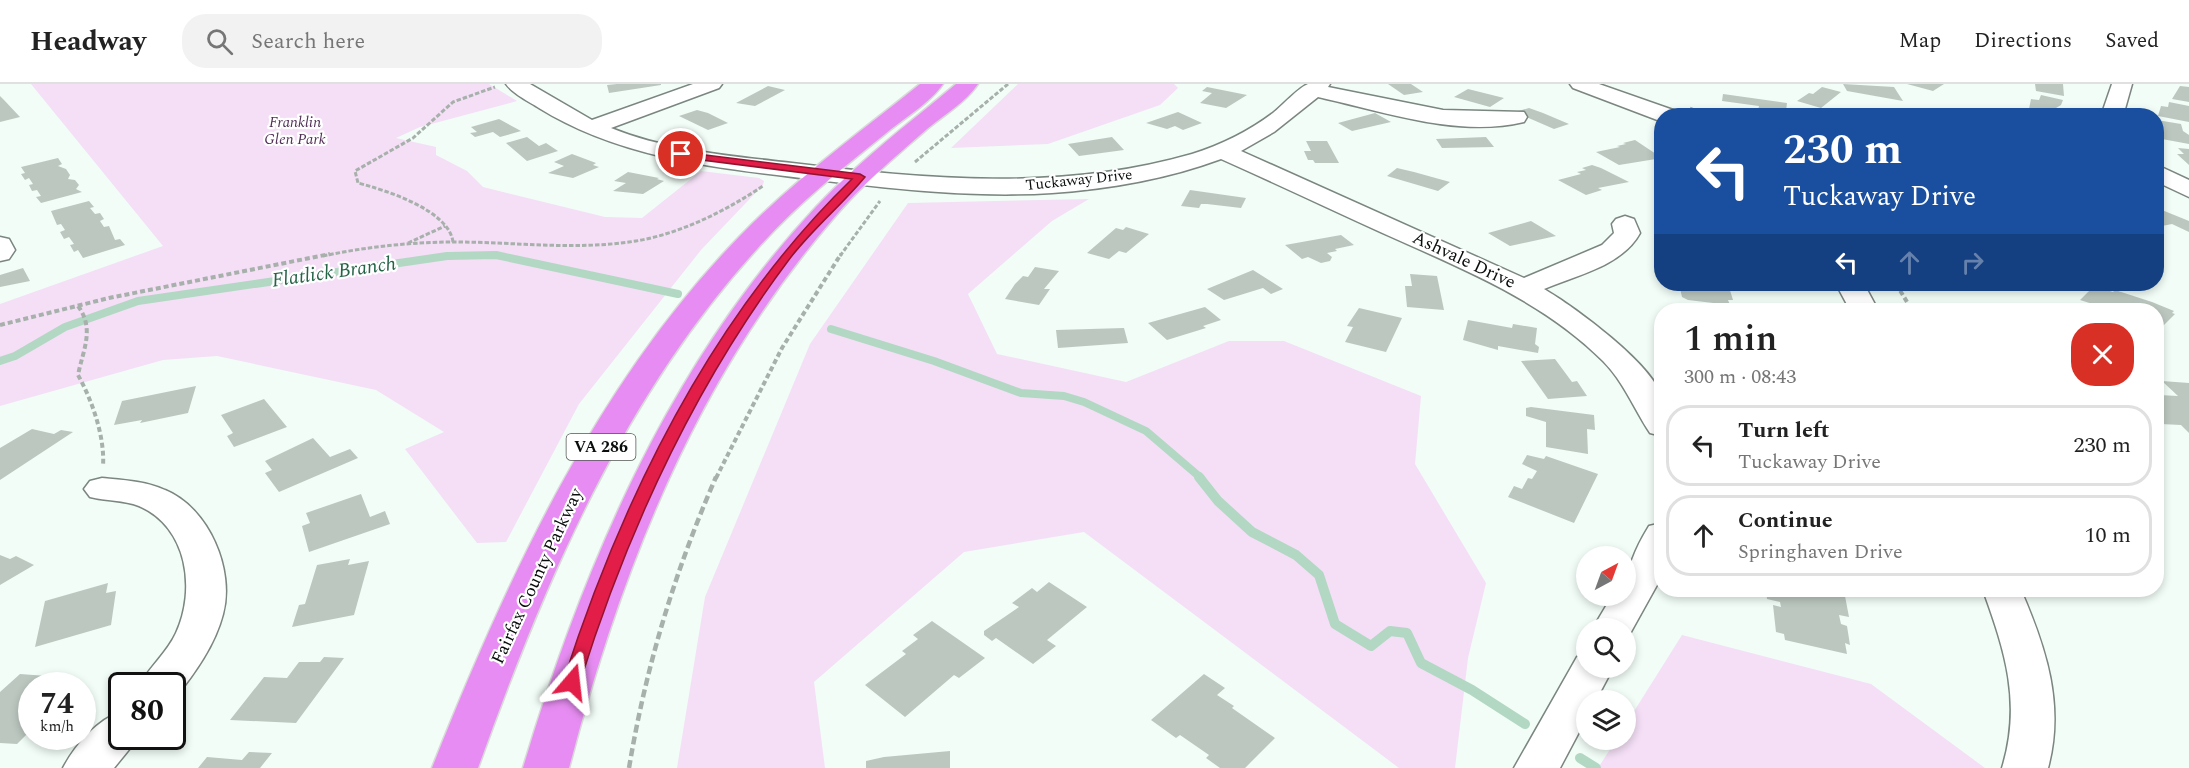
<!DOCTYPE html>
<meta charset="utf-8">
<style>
body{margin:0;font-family:Spectral,serif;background:#f2f2f2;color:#222;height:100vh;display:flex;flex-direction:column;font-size:22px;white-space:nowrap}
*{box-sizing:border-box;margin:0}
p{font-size:20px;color:#767676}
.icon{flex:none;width:33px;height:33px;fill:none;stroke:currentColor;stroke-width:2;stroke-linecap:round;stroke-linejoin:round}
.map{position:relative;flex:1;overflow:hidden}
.sheet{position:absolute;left:1654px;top:219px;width:510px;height:294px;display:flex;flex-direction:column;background:#fff;border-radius:24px;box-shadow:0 3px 9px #0003}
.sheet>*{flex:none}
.hud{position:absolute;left:1654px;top:24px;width:510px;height:183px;border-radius:24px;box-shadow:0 3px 9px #0003;background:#1a4fa0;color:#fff;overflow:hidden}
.needle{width:39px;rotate:41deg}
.buttons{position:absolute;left:1576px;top:462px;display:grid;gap:12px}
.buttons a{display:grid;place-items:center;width:60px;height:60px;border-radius:50%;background:#fff;box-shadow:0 3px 9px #0003;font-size:30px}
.speed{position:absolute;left:18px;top:588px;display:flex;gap:12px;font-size:30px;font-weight:700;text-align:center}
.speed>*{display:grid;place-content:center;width:78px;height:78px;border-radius:50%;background:#fff;box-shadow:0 3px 9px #0003;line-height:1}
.speed small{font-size:15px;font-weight:400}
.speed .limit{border:3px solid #111;border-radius:9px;background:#fff;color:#111}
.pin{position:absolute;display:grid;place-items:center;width:51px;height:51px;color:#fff;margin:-26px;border:3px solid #fff;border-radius:50%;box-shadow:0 2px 6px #0007}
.me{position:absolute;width:66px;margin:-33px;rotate:17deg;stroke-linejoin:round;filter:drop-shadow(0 0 4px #0008)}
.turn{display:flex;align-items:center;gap:21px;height:126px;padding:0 30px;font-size:27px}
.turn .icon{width:78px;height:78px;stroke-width:2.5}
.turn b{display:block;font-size:42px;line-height:51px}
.lanes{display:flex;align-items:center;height:57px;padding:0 30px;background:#0003;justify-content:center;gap:30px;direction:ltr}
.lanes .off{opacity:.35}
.round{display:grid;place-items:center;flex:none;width:63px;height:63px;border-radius:24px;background:#f2f2f2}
.overview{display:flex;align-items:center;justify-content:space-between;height:102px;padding:0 30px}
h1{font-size:36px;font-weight:600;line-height:45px}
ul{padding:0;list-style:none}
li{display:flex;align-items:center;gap:18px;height:81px;margin:0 12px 9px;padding:0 18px;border:3px solid #e0e0e0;border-radius:24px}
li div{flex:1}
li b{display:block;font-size:22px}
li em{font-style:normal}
header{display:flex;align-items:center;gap:36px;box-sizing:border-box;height:84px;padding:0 30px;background:#fff;border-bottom:2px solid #e0e0e0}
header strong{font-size:28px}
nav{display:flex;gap:33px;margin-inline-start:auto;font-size:21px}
.search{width:420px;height:54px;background:#f2f2f2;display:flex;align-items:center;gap:15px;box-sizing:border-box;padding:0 21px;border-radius:24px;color:#767676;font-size:22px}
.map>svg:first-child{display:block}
.green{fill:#f4dff6}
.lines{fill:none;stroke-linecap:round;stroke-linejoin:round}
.stream-far2{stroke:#b2d8c3;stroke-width:6}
.stream-far1{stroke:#b2d8c3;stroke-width:8}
.stream{stroke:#b2d8c3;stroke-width:10}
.building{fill:#bcc7c0}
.minor-casing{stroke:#7b8680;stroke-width:3}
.highway-casing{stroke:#d8d8d8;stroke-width:3}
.path-far2{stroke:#a7b0ab;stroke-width:3;stroke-dasharray:4.5 2;stroke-linecap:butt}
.path-far1{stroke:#a7b0ab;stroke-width:4;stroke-dasharray:5 3;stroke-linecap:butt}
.path{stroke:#a7b0ab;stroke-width:4.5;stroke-dasharray:8 4;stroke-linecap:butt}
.minor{fill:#fff;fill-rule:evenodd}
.highway{fill:#e78cf2;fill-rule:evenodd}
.route{fill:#e11d48;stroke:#92132f;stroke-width:1.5}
.labels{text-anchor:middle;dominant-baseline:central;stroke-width:4.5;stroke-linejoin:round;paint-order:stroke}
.far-park-label{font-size:15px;font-style:italic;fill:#522f56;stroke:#fff}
.far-street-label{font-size:15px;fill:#090d0b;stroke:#fff}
.shield{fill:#fff;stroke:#535654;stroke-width:1.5}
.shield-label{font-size:16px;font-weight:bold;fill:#090d0b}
.street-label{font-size:18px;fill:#090d0b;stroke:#fff}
.water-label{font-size:20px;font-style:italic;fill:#256347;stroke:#fff}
</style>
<header>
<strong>Headway</strong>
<div class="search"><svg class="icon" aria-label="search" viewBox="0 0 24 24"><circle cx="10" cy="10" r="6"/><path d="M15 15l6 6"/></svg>Search here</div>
<nav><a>Map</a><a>Directions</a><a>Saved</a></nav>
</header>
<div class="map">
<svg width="2189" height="684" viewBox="0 0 2189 684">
<rect width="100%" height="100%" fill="#f2fdf7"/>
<!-- green -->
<path class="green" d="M 31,0 L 489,0 L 517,17 L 420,43 L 396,54 L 436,63 L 436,71 L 467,87 L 483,103 L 605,133 L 642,134 L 701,87 L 759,94 L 764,97 L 763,101 L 701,166 L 579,320 L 506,458 L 477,459 L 405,365 L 444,348 L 376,306 L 217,272 L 163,276 L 0,322 L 0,220 L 163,162 Z
M 1018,0 L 1174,0 L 1178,4 L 1160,21 L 1048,60 L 951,64 Z
M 1089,115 L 1052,137 L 968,210 L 997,270 L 1126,298 L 1229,257 L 1284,257 L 1421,312 L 1415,380 L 1486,499 L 1468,574 L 1455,684 L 1399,684 L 1084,448 L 964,468 L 814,598 L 825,684 L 677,684 L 705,513 L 810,260 L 908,119 Z
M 1682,551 L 1871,600 L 1985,684 L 1598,684 L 1616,656 L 1626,656 L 1626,640 Z"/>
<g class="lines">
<!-- stream-far2 -->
<path class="stream-far2" d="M 467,172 L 499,172"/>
<!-- stream-far1 -->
<path class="stream-far1" d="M 831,245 L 934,277 L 1021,309 L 1064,312 L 1084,318 L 1146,347 L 1201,394
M 0,277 L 15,272 L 65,243 L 138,217 L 447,172 L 496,171 L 678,210"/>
<!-- stream -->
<path class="stream" d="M 1199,393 L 1218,417 L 1252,448 L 1296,471 L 1319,491 L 1335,540 L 1371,562 L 1390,547 L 1407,549 L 1421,579 L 1472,606 L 1525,640
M 1580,674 L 1596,684"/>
</g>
<!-- building -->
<path class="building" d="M 617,0 L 661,0 L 661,1 L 609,9 L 607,1 Z
M 1388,0 L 1411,0 L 1423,8 L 1404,11 Z
M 1843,0 L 1894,3 L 1903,17 L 1847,7 Z
M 1907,0 L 1944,0 L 1933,7 Z
M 2035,0 L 2063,0 L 2064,12 L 2036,7 Z
M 768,2 L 785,6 L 755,22 L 736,19 Z
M 2180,2 L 2189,3 L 2189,18 L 2172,15 Z
M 1207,3 L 1247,11 L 1226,24 L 1200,19 L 1212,9 L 1202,7 Z
M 1822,3 L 1841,8 L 1821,24 L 1797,17 L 1809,9 L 1813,10 Z
M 1468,5 L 1504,14 L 1490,23 L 1454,13 Z
M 1723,10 L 1787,19 L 1786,27 L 1774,25 L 1774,28 L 1758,26 L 1759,22 L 1722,17 Z
M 2041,11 L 2063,16 L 2061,21 L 2056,24 L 2063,25 L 2061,32 L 2029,25 L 2031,15 L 2039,16 Z
M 0,12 L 4,16 L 20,33 L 0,38 Z
M 2169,18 L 2189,22 L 2189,38 L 2158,32 L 2161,22 L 2168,23 Z
M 1529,24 L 1543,29 L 1569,40 L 1554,45 L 1515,28 Z
M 697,26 L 708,29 L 728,39 L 708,46 L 679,32 Z
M 1178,28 L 1202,39 L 1183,46 L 1175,42 L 1167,45 L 1146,39 Z
M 1375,29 L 1391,38 L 1352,47 L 1338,39 Z
M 499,35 L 521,47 L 500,53 L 493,48 L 475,53 L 470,49 L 477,48 L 471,43 Z
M 2157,36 L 2181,40 L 2183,47 L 2189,51 L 2189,60 L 2162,55 Z
M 527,53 L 539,62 L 546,59 L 558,67 L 527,77 L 506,59 Z
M 1112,53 L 1124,66 L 1079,72 L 1068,60 Z
M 1486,53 L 1494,63 L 1442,64 L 1436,55 Z
M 1635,56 L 1662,74 L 1619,81 L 1596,68 L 1620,63 L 1617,62 L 1626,60 L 1623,59 Z
M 1306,57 L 1327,57 L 1339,79 L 1315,79 L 1313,76 L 1308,76 L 1304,67 L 1311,67 Z
M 2178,64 L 2189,65 L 2189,81 L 2177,70 L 2184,70 Z
M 572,70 L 596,79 L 593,81 L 599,83 L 573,94 L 548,89 L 564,82 L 554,78 Z
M 58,74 L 62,80 L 58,82 L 66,85 L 70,91 L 68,95 L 75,96 L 79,101 L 76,105 L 82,108 L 41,119 L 36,113 L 41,112 L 37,106 L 32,107 L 29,101 L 33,100 L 29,94 L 25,96 L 21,90 L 25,89 L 21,83 Z
M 1592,81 L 1601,84 L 1629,98 L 1598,104 L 1602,106 L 1586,111 L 1558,96 L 1581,90 L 1577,88 L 1586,86 L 1582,84 Z
M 1397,84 L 1414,88 L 1450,98 L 1438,107 L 1387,92 Z
M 628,88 L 659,94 L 657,95 L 664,97 L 643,110 L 613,107 L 626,99 L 614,97 Z
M 1190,106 L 1246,114 L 1241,124 L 1207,120 L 1201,120 L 1199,124 L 1181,122 Z
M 89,117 L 94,123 L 90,124 L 95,130 L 100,129 L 104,135 L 100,137 L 104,143 L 109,142 L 115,156 L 120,155 L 125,161 L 83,174 L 78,166 L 74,168 L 70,161 L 74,160 L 69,153 L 64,155 L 60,148 L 65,146 L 61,140 L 57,141 L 51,127 Z
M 2157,124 L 2189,137 L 2189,148 L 2172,140 L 2157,143 Z
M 1531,137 L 1556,152 L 1510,162 L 1488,149 Z
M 1126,143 L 1149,150 L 1126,169 L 1119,167 L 1109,175 L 1087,169 L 1116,144 L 1123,146 Z
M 1341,151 L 1354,161 L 1335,165 L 1337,167 L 1327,169 L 1332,173 L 1330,177 L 1321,179 L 1308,173 L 1302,175 L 1285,161 Z
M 1035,183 L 1059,187 L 1044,205 L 1050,205 L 1039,221 L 1005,215 L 1015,200 L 1023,192 L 1028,193 Z
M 23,184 L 30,197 L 0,203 L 0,191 Z
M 1253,186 L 1283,205 L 1271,210 L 1263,204 L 1224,216 L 1207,205 Z
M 1410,190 L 1437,192 L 1444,226 L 1407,223 L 1405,202 L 1412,202 Z
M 1679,200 L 1728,200 L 1733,216 L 1728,216 L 1730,221 L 1688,216 L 1682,213 Z
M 2094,202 L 2113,208 L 2115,206 L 2152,218 L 2174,227 L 2172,229 L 2175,230 L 2157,248 L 2157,226 L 2099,226 L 2096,225 L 2099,222 L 2080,216 Z
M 1205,223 L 1221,236 L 1203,242 L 1206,244 L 1167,256 L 1148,239 Z
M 1359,224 L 1402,234 L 1386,268 L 1345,258 L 1353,243 L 1347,242 Z
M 1468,236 L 1512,244 L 1513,240 L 1537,244 L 1535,260 L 1539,263 L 1538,269 L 1498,262 L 1498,266 L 1463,256 Z
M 1124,244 L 1128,259 L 1058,264 L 1056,246 Z
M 1555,275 L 1572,298 L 1577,297 L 1587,312 L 1548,315 L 1521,277 Z
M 2162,297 L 2189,299 L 2189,349 L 2181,341 L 2161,340 L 2157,336 L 2157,313 L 2162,313 L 2159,311 L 2178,312 Z
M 196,302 L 188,329 L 140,339 L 142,336 L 114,341 L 122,317 Z
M 264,315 L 287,343 L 234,363 L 227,352 L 233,349 L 221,331 Z
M 1531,323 L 1594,331 L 1595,346 L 1587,345 L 1588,370 L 1546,363 L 1546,338 L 1526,332 L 1526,324 Z
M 32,345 L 54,350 L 61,346 L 73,348 L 0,396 L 0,364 Z
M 313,354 L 330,373 L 350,365 L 358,374 L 279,408 L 265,389 L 272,386 L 265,377 Z
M 1527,371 L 1544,375 L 1546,372 L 1598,390 L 1574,439 L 1508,413 L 1514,402 L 1522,405 L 1528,394 L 1532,395 L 1537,387 L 1522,380 Z
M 361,410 L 370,433 L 385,427 L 390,440 L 309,468 L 302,442 L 310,439 L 306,429 Z
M 0,471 L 10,475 L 16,472 L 34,481 L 0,501 Z
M 350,475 L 348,481 L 369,477 L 354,531 L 292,543 L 299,521 L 305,520 L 317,481 Z
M 1049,498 L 1087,523 L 1047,556 L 1056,562 L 1033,580 L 996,554 L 992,557 L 984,551 L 984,547 L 1019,523 L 1012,519 L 1032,504 L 1037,508 Z
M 108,499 L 106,509 L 116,507 L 111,541 L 35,563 L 45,517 Z
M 1766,506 L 1813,506 L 1845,512 L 1849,533 L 1839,531 L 1841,540 L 1847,542 L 1850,561 L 1845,559 L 1847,570 L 1785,556 L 1784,550 L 1776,548 L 1773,521 L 1781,523 L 1780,518 L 1767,515 Z
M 932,537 L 985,574 L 959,594 L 954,591 L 905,633 L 865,601 L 906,570 L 902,567 L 918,555 L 913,551 Z
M 324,573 L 344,574 L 296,639 L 230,636 L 264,593 L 287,594 L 299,578 L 320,578 Z
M 20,590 L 47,592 L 42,597 L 54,598 L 51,602 L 32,602 L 32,645 L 17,660 L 0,659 L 0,608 Z
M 1204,590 L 1225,604 L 1217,611 L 1234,622 L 1232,624 L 1275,654 L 1245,684 L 1220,684 L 1206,674 L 1209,671 L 1180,651 L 1176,654 L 1151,636 Z
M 950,667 L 950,684 L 866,684 L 866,677 L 884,673 Z
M 249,668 L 272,669 L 260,684 L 198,684 L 207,673 L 242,676 Z"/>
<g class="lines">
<defs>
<path id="minor" d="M 506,0 L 530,0 L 592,36 L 693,0 L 722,0 L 719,4 L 611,44 C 668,67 731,72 792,79 C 926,95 1061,108 1192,70 C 1221,61 1249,47 1273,29 C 1282,22 1298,4 1308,0 C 1313,0 1324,0 1330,0 L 1328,3 L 1443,26 L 1524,28 L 1527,33 L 1524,38 C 1457,54 1382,27 1318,13 L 1274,48 L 1241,67 L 1524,194 L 1602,161 L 1614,149 L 1612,140 L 1616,135 L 1625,132 L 1634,135 L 1640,149 C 1622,182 1577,191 1544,205 C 1573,222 1656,282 1662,315 C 1664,326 1662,340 1662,352 L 1650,349 C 1634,325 1624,298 1603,277 C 1543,217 1463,185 1387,151 C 1332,126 1277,100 1221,75 C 1167,95 1109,105 1052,109 C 974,114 895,105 817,96 C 720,84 623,76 539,24 C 528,17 513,10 506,0 Z
M 1570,0 L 1599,0 L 1676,27 L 1678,32 L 1662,32 L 1660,37 L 1573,4 Z
M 2112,0 L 2132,0 L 2123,32 L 2101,32 Z
M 2157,81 L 2189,96 L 2189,113 L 2157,98 Z
M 0,153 L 9,155 L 15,166 L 9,175 L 0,177 Z
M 1836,200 L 1864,200 L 1878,226 L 1850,226 Z
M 102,394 C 123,396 145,397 165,406 C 209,424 235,486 223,530 C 215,561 195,589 175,614 L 172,614 L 172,602 L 139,602 C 149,583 167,569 176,549 C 196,506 188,443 139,422 C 124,416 105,417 90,413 L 84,405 L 90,397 Z
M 1662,439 L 1662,492 L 1627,555 L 1626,544 L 1593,544 L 1612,512 L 1626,512 C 1626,485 1635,465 1649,442 Z
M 1983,506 L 2021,506 C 2046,564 2065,621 2048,684 L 2002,684 C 2022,619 2005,567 1983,506 Z
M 1587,570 L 1587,584 L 1613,584 L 1596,616 L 1587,616 L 1587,633 L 1560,684 L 1514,684 L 1577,573 Z
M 122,627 L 122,652 L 140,652 L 114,684 L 63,684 C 75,661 97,636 122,627 Z"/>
<path id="highway" d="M 920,0 L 943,0 C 930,19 903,35 885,50 C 840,86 795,122 757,165 C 623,312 544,499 478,684 L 432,684 C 507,495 596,300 740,152 C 794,96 859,49 920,0 Z
M 956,0 L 978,0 C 966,18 944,31 927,45 C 894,74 860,102 832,136 C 696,294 621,485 569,684 L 523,684 C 584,481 669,280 816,123 C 859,77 908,40 956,0 Z"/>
</defs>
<!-- minor casing -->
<use href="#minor" class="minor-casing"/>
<!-- highway casing -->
<use href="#highway" class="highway-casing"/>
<!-- path-far2 -->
<path class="path-far2" d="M 1690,24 L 1707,32
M 915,78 L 1008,0
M 453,158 C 449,126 385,106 358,99 L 355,87 L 413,54 L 453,18 L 495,3
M 408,159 L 445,142
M 323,172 C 365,163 412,158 455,158 C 513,158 571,166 629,158 C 676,152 724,128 763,102
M 840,172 L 880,117"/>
<!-- path-far1 -->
<path class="path-far1" d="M 1896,200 L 1912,226
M 78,222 C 95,245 83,266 78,291 C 92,316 105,353 103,382
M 0,241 L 109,214 L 330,170
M 716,394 L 782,264 L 841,170"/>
<!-- path -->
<path class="path" d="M 629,684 C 646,582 675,487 716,393"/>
<!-- minor -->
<use href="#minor" class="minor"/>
<!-- highway -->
<use href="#highway" class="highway"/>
</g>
<!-- route -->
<path class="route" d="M 681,68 L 860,90 L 865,93 C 841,122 811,146 788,177 C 693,304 627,448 580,598 L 578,603 L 565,603 L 563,598 C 622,414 712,231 852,95 L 678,73 L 676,70 Z"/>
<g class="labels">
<!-- far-park labels -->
<g class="far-park-label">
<text x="295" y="38">Franklin<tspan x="295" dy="17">Glen Park</tspan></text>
</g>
<!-- far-street labels -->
<g class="far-street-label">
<text transform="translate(1079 96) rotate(-6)">Tuckaway Drive</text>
</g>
<!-- shield labels -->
<rect class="shield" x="566.5" y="350" width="69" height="26" rx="4.5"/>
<g class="shield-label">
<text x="601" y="363">VA 286</text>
</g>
<!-- street labels -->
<g class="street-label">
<text transform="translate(1464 176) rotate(25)">Ashvale Drive</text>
<text transform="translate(537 492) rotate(-65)">Fairfax County Parkway</text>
</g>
<!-- water labels -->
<g class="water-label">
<text transform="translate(334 188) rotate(-8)">Flatlick Branch</text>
</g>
</g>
</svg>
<div class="buttons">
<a><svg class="needle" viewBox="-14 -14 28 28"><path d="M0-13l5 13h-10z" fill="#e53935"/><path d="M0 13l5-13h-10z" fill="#767676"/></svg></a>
<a><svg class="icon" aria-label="search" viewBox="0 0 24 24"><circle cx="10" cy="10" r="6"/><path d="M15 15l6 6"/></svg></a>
<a><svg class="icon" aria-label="layers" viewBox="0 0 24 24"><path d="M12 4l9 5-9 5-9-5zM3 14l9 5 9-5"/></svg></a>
</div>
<div class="speed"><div>74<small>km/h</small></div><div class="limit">80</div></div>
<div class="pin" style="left:681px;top:70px;background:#d93025"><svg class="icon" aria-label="arrive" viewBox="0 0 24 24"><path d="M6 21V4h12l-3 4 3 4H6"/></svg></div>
<svg class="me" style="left:572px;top:598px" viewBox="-20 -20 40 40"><path d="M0-17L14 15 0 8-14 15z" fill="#e11d48" stroke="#fff" stroke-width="4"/></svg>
<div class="hud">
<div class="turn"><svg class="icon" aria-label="left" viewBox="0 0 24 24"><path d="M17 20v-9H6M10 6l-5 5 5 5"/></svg><div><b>230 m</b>Tuckaway Drive</div></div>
<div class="lanes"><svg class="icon" aria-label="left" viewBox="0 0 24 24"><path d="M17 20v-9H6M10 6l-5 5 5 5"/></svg><svg class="icon off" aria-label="ahead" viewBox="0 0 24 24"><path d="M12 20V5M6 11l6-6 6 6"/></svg><svg class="icon off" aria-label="right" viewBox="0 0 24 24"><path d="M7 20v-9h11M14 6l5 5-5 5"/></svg></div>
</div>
<section class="sheet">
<div class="overview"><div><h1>1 min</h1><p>300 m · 08:43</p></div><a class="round" style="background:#d93025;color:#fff"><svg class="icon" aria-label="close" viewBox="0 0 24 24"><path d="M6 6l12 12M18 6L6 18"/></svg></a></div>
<ul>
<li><svg class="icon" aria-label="left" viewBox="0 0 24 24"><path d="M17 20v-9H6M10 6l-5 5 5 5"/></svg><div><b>Turn left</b><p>Tuckaway Drive</p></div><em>230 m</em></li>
<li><svg class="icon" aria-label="ahead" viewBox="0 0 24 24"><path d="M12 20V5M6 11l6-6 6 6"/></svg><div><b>Continue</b><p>Springhaven Drive</p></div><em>10 m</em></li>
</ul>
</section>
</div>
